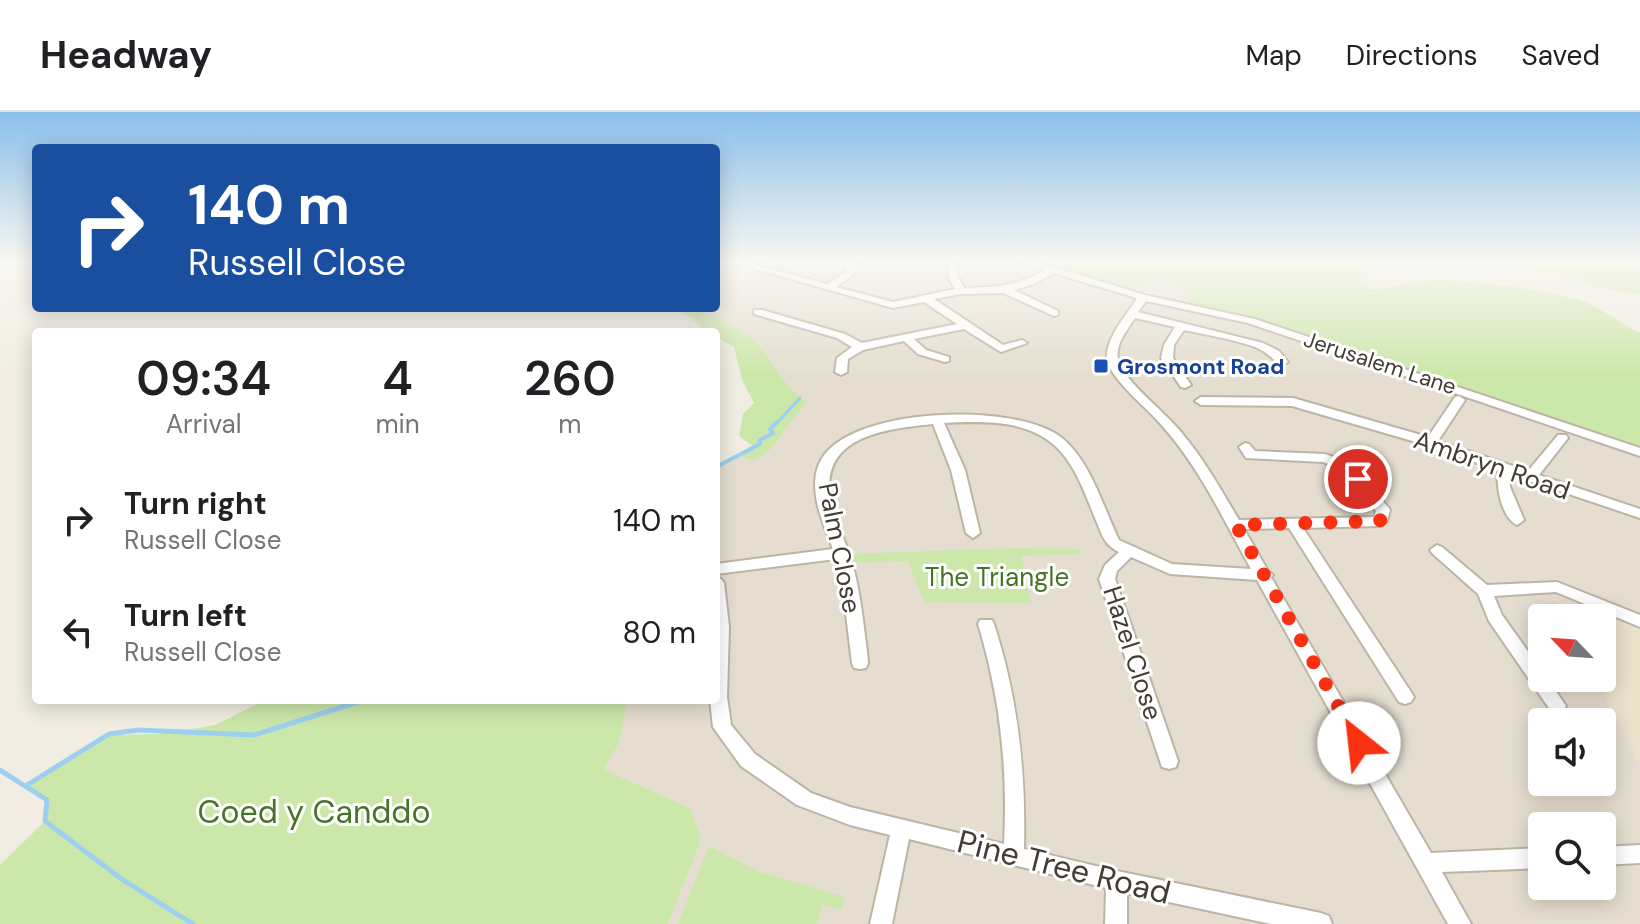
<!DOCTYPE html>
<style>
body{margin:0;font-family:"DM Sans",sans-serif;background:#f6f6f6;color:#202124;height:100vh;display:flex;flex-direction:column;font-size:30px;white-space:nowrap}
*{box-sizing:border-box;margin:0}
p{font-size:26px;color:#757577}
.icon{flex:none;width:44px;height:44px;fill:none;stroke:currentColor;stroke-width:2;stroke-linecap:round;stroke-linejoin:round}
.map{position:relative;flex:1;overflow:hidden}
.sheet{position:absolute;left:32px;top:216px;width:688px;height:376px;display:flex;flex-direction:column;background:#fff;border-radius:8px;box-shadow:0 4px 20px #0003}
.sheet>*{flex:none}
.hud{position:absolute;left:32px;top:32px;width:688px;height:168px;border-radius:8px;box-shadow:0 4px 20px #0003;background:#1a4fa0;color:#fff;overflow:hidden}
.needle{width:52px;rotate:295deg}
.fabs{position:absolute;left:1528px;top:492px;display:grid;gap:16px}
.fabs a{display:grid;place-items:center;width:88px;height:88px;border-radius:8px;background:#fff;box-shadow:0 4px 20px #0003;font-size:40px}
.pin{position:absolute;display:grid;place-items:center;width:68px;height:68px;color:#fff;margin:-34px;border:4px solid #fff;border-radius:50%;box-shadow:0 2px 8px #0007}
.me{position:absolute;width:88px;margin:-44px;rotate:331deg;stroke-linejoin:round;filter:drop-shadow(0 0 6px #0008)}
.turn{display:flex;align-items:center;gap:28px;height:168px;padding:0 24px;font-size:36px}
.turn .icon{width:104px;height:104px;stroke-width:2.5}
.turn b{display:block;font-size:56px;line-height:68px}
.eta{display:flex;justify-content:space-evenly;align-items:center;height:136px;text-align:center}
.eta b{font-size:48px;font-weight:600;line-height:56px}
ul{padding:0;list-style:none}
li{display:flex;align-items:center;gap:24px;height:112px;padding:0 24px}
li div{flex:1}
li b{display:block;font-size:30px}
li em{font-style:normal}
header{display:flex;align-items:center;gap:48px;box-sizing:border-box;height:112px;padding:0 40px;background:#fff;border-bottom:2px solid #e0e0e0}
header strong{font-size:38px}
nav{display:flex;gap:44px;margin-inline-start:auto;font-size:28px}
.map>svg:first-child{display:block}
.residential{fill:#e5ded0;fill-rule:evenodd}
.education{fill:#ebe2cc}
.green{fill:#cce7aa}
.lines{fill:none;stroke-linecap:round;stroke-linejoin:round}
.stream-far2{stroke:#9dcff0;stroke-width:3}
.stream-far1{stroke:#9dcff0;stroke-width:4}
.stream{stroke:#9dcff0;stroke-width:5}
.minor-casing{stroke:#bdb4a5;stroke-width:4}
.minor{fill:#fff;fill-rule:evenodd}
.route{stroke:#fb3010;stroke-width:14;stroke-dasharray:0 25.2}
.transit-dot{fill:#1a4fb4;stroke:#fff;stroke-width:3}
.labels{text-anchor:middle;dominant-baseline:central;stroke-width:6;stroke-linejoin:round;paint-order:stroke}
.far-street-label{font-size:22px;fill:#433c33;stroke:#fff}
.far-transit-label{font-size:22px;font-weight:bold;fill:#164399;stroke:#fff;text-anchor:start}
.street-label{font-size:26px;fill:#433c33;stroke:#fff}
.park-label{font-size:26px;fill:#457427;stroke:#fff}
.near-park-label{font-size:32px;fill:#457427;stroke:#fff}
.near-street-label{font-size:32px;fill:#433c33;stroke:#fff}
</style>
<header>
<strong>Headway</strong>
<nav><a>Map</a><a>Directions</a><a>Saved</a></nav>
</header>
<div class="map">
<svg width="1640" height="812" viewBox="0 0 1640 812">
<rect width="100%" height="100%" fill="#f1ede2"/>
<!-- residential -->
<path class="residential" d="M 725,149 L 1024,149 L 1133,182 L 1148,168 L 1165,168 L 1176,171 L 1173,176 L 1192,186 L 1194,193 L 1640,340 L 1640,812 L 668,812 L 701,728 L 603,657 L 619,632 L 627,588 L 716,588 L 716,355 L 739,343 L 752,349 L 800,286 L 780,268 L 761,236 L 700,196 L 716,196 L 716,153 ZM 1542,506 L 1602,506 L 1602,566 L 1542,566 ZM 1542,610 L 1602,610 L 1602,670 L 1542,670 ZM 1542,714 L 1602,714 L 1602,774 L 1542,774 Z"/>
<!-- education -->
<path class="education" d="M 1554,486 L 1640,516 L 1640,653 L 1595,566 L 1602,566 L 1602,506 L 1564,506 Z"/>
<!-- green -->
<path class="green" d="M 1032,149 L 1640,149 L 1640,182 L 1597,176 L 1573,164 L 1462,151 L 1389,151 L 1373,154 L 1358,168 L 1369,172 L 1368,177 C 1392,178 1413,169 1432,168 C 1461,167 1561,179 1586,190 C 1605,199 1622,212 1640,221 L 1640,337 L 1266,210 L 1194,192 L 1192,186 L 1173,176 L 1175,171 L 1148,168 L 1136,180 Z
M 677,196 C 705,196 745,215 763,239 C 778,259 786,276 807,290 L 767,341 L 752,349 L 739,343 L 754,335 L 739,324 L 743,302 L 754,291 L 742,268 L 734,235 L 716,225 L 716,220 L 700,220 L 701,214 Z
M 1013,436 L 1081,437 L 1081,442 L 1021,444 L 1031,491 L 924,490 L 908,449 L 851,451 L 848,442 Z
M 265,588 L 627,588 L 619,632 L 603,657 L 691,697 L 701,728 L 668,812 L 0,812 L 0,753 L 45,709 L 47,688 L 27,673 L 111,623 L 162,622 L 215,613 Z
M 709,734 L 760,760 L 845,785 L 841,798 L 823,792 L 817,812 L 678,812 Z"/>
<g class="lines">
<!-- stream-far2 -->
<path class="stream-far2" d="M 776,312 L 800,286"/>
<!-- stream-far1 -->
<path class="stream-far1" d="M 716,355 L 760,332 L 760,328 L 773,321 L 770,317 L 777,310"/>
<!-- stream -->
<path class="stream" d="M 0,658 L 47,688 L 45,709 L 123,768 L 193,812
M 27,673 L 109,622 L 138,618 L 254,623 L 364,588"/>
<defs>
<path id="minor" d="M 847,149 L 857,149 L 855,161 L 836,175 L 893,190 L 955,177 L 948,164 L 949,150 L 957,152 L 958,164 L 964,176 C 996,175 1016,175 1044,158 L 1020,149 L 1035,149 L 1145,183 L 1255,207 L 1640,336 L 1640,344 L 1248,211 L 1146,189 L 1138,200 L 1263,231 L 1279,239 L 1288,250 L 1282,253 C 1273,248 1266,239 1255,235 C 1233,227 1207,223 1184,218 L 1174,233 L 1173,246 L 1191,273 L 1185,276 L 1181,275 L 1161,246 L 1164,233 L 1175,215 L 1135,206 C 1127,218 1113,235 1119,250 C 1127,272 1165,300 1181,320 C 1204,347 1221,378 1239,408 L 1374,405 L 1376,399 L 1340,357 L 1323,350 L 1246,346 L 1239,335 L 1245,331 L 1249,332 L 1255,339 L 1325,342 L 1350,351 L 1388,395 L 1390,398 L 1387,409 L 1380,414 L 1303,416 L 1411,580 L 1414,585 L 1411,590 L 1405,592 L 1399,590 L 1289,416 L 1244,417 L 1268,459 L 1273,463 L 1271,465 L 1431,741 L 1542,736 L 1542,756 L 1442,760 L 1471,812 L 1448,812 L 1257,468 L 1170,462 L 1131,445 L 1117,459 L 1115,467 L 1178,649 L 1176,655 L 1169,657 L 1162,655 L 1099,467 L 1105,453 L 1119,440 C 1103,432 1102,422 1095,406 C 1086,384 1077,358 1061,340 C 1033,307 984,309 944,311 L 965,358 L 980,421 L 973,426 L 966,421 L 951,358 L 933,312 C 885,317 818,324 831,389 C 835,409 845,428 851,447 C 860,477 863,509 867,539 L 868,551 L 866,556 L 860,557 L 854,556 L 852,551 L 845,494 L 836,447 L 716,462 L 716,452 L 833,437 C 823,411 806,375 821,348 C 851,294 1018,290 1062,326 C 1091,350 1103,395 1119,428 L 1172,452 L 1251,457 C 1222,405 1197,350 1156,307 C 1143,293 1108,264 1107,246 C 1106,225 1127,203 1137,186 L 1053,161 L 1034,172 L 1014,178 L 1058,199 L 1058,203 L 1054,204 L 1003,181 L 961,182 L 934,187 L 1003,233 L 1022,228 L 1027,231 L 1001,240 L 964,217 L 914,227 L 926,238 L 949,245 L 949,249 L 945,250 L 918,242 L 904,229 L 863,238 L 848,247 L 847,260 L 841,263 L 835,260 L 837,246 L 852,235 L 837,226 L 754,202 L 754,198 L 762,198 L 845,222 L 862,231 L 957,212 L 924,190 L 893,196 L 752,156 L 757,153 L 827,172 L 846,160 Z
M 1459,284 L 1465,288 L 1438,329 L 1528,359 L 1558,323 L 1566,323 L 1568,326 L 1539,363 L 1640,397 L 1640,406 L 1533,370 L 1524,370 L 1523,367 L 1511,362 L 1510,375 L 1524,408 L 1517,413 C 1501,405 1496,374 1498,358 L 1416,330 L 1292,294 L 1201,293 L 1195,289 L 1201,285 L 1293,286 L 1428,325 L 1455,285 Z
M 1437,433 L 1442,435 L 1487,473 L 1557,470 L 1640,503 L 1640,515 L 1556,480 L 1494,484 L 1502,503 L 1542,559 L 1542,566 L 1547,566 L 1566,594 L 1563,599 L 1557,601 L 1551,599 L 1489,509 L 1478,482 L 1432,441 L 1430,438 Z
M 716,466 L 721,467 L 724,471 L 729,515 L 727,585 L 731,613 L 755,642 L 811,681 L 850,695 L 1004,732 C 1008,656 1000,584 978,512 L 980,508 L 992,508 L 994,512 C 1018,586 1026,659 1024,737 L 1117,759 L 1321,801 L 1329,804 L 1332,812 L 1271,812 L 1127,781 L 1127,812 L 1105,812 L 1106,776 L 909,727 L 892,812 L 870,812 L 890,723 L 850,713 L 797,693 L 741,654 L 713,615 L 710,588 L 716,588 Z
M 1640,733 L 1640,751 L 1602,753 L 1602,735 Z"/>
</defs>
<!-- minor casing -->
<use href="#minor" class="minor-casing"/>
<!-- minor -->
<use href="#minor" class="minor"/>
</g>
<!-- sky -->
<linearGradient id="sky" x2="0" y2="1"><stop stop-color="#8abfeb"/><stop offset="0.57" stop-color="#f9f7f2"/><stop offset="1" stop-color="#f9f7f2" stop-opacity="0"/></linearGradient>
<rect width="1640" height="263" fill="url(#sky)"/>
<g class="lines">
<!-- route -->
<path class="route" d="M 1358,367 L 1383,398 L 1380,409 L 1236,413 L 1359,631"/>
</g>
<!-- markers -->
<rect class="transit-dot" x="1093" y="246" width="16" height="16" rx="4"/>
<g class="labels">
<!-- far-street labels -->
<g class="far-street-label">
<text transform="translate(1380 251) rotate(18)">Jerusalem Lane</text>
</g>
<!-- far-transit labels -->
<g class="far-transit-label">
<text x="1117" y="254">Grosmont Road</text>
</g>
<!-- street labels -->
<g class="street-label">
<text transform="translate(1492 353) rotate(19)">Ambryn Road</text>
<text transform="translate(840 436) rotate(79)">Palm Close</text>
<text transform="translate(1133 541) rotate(72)">Hazel Close</text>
</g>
<!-- park labels -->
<g class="park-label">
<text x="997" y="465">The Triangle</text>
</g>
<!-- near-park labels -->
<g class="near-park-label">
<text x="314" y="700">Coed y Canddo</text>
</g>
<!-- near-street labels -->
<g class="near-street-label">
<text transform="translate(1064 755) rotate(14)">Pine Tree Road</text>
</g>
</g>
</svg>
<div class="fabs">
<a><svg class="needle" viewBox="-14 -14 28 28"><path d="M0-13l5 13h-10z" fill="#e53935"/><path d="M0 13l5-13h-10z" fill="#757577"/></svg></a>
<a><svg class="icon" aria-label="sound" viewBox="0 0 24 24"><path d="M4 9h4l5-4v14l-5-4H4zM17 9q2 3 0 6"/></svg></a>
<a><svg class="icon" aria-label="search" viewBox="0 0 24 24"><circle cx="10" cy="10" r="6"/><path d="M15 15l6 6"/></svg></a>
</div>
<div class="pin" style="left:1358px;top:367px;background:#d93025"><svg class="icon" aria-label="arrive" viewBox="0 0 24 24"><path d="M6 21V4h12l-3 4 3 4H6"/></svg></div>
<svg class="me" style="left:1359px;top:631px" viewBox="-20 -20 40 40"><circle r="19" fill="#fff"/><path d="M0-13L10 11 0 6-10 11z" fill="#fb3010"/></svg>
<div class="hud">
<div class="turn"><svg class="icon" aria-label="right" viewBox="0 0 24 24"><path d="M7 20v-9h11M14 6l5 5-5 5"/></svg><div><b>140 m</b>Russell Close</div></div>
</div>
<section class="sheet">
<div class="eta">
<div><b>09:34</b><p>Arrival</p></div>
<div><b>4</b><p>min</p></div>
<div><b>260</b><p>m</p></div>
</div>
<ul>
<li><svg class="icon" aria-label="right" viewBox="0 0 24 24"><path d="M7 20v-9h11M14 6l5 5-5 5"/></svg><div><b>Turn right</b><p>Russell Close</p></div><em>140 m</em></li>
<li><svg class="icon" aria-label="left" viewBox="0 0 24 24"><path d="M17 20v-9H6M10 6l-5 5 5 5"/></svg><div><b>Turn left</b><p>Russell Close</p></div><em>80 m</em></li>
</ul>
</section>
</div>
